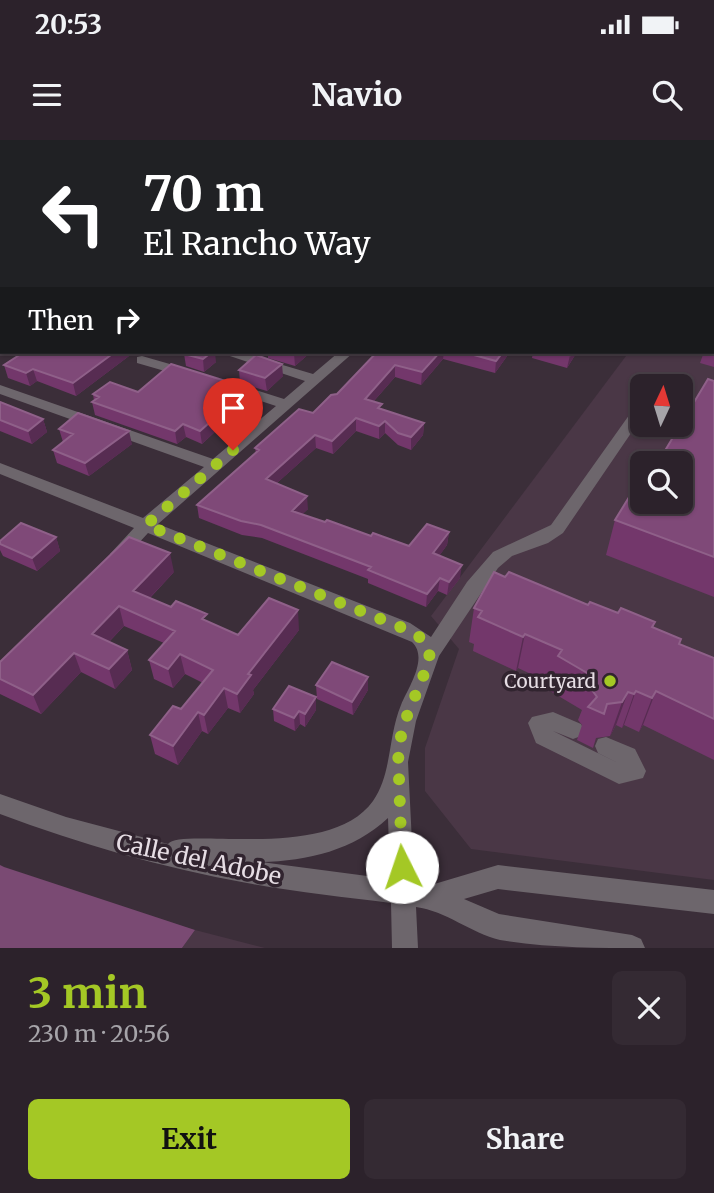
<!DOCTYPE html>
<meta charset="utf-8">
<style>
body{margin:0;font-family:Merriweather,serif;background:#342a33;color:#f1f3f6;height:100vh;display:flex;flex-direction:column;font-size:26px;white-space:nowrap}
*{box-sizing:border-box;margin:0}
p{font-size:23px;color:#a6a4a9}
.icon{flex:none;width:38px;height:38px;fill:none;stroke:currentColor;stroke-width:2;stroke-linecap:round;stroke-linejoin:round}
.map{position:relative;height:808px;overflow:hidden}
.panel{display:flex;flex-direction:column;background:#2c222b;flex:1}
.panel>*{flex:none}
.guide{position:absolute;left:0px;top:0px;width:714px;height:214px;box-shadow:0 2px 5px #0004,0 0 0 2px #483f47;background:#202124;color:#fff;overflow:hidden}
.needle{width:46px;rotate:4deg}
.controls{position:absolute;left:630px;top:234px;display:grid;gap:14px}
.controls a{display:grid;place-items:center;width:63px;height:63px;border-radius:10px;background:#2c222b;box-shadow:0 2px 5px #0004,0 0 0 2px #483f47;font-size:35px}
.pin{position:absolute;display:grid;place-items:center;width:60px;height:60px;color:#fff;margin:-72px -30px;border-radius:50% 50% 50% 0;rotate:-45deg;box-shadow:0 0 7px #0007}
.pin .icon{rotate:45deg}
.me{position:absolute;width:77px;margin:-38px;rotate:356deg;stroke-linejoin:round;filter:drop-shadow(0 0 5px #0008)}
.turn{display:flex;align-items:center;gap:24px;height:147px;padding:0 28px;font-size:32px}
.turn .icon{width:91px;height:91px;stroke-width:2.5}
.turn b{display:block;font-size:49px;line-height:60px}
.then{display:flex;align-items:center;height:66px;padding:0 28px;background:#0003;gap:14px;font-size:26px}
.round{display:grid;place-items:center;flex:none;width:74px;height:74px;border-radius:10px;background:#342a33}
.head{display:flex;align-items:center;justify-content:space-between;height:119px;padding:0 28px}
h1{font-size:42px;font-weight:700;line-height:52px;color:#a4c825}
.primary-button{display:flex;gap:14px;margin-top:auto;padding:14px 28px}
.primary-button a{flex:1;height:80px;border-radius:10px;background:#a4c825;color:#111;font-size:28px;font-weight:700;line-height:80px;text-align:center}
.primary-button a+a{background:#342a33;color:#f1f3f6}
.status{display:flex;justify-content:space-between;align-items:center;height:49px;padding:0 35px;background:#2c222b;direction:ltr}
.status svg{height:19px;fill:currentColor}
header{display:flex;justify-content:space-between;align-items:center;height:91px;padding:0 28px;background:#2c222b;font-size:32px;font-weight:700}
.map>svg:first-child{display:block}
.built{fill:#4a3746;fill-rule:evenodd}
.green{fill:#7a4a73}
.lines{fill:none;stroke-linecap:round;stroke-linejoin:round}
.stream-far1{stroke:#31032d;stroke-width:3.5}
.stream{stroke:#31032d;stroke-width:4.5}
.minor{fill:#6d666c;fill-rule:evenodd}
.wall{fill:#73376b}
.shaded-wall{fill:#572c52}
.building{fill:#7f4978;stroke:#8f6089;stroke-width:2}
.route{stroke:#a4c825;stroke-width:12;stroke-dasharray:0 21.6}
.poi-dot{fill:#a4c825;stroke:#31242f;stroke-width:2.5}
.labels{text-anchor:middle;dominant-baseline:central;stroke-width:7;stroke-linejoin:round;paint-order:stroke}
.poi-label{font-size:19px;fill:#e6dde4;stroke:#31242f;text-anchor:end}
.near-street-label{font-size:23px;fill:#e6dde4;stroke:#31242f}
</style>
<div class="status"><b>20:53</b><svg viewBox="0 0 49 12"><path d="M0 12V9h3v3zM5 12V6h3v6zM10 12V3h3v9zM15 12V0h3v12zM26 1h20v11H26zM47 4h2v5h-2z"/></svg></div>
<header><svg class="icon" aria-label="menu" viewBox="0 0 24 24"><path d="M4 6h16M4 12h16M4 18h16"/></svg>Navio<svg class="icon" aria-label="search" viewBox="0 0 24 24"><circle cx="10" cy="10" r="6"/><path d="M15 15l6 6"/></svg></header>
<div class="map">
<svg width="714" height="808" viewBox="0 0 714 808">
<rect width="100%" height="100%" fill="#3b2e39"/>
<!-- built -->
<path class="built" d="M 714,96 L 714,740 L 471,709 L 425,651 L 425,608 L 459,509 L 431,476 L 629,212 L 712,212 ZM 642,247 L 681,247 L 681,285 L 642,285 ZM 642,324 L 681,324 L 681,362 L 642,362 Z
M 195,790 L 265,808 L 182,808 Z"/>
<!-- green -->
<path class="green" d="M 0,725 L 4,727 L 195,790 L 182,808 L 0,808 Z"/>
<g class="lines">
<!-- stream-far1 -->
<path class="stream-far1" d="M 264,2 L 270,0"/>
<!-- stream -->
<path class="stream" d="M 0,211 L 2,209"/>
<!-- minor -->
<path class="minor" d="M 588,0 L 598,0 L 587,2 Z
M 712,33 L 714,33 L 714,39 L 712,39 Z
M 0,73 L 2,73 L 2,79 L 0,79 Z
M 0,116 L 2,116 L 0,124 Z
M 218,212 L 239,212 L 313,234 L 339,212 L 354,212 L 158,384 L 410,483 L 431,497 L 467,442 L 493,412 L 551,385 L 637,264 L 642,263 L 642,277 L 563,393 L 548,403 L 512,416 L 498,428 L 439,516 L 416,581 L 408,622 L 414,743 L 431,745 L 498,725 L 714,750 L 714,774 L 498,749 L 464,759 L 499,774 L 632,795 L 641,799 L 645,808 C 597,808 548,808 500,800 C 471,793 446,771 416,767 L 418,808 L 392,808 L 391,763 C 343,757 295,752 247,743 C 163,728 80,704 0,674 L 0,654 L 66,677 L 168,704 C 181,686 329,723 373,661 C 392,634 388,596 401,565 C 408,548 429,518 412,502 L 148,393 L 125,418 L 113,418 L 110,414 L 134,388 L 0,334 L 0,323 L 143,378 L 204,327 L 0,254 L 0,245 L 213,319 L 276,266 L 221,248 L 221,242 L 231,242 L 284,259 L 305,241 ZM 388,678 L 390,739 L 261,722 C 308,721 354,710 388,678 Z
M 142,216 L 194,231 L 196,234 L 189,238 L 137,223 L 137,217 Z
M 681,257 L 714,265 L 714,273 L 681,265 Z
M 553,572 L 581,584 L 584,590 L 581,596 L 573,599 L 553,591 L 620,624 L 598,613 L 595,606 L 598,599 L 606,597 L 635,609 L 646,631 L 643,638 L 619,644 L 536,603 L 528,583 L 532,577 Z"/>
</g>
<!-- wall -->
<path class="wall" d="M 691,0 L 714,0 L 714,30 L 712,29 L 712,2 L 694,2 Z
M 714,167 L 714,185 L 712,185 L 712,173 Z
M 714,188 L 714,227 L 700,223 L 704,212 L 712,212 L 712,192 Z
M 66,212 L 128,212 L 129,216 L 76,256 L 37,241 L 30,246 L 8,238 L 4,225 L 61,215 Z
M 264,212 L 311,212 L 295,226 L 268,218 L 268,213 Z
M 377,212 L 510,212 L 495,233 L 443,219 L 421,245 L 395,237 L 374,261 L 382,269 L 424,283 L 423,295 L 411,310 L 398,305 L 385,293 L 379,299 L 356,291 L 333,314 L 316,308 L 277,343 L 308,369 L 302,374 L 325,382 L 409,406 L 449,392 L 447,405 L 439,416 L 460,438 L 447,455 L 438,451 L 426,467 L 368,443 L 368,439 L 262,398 L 242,395 L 199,378 L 197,365 L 256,313 L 255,308 L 313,273 L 337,254 Z
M 533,212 L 577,212 L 567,228 L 532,218 Z
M 184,214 L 216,222 L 204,232 L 186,226 Z
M 239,230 L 283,236 L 267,251 L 240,243 Z
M 714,241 L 714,457 L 606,415 L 615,380 L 660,319 Z
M 248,248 L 249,260 L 202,304 L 186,297 L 177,304 L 95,275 L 92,262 L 94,261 L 93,254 Z
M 0,262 L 43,279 L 47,292 L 32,304 L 0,291 Z
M 59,289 L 132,304 L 89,336 L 57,323 L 53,310 L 63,302 Z
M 56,397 L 60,411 L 37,431 L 3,416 L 0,410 L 0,401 Z
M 174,432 L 150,458 L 238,495 L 299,490 L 253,550 L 254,554 L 240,573 L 228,568 L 208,594 L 202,591 L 178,625 L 155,614 L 150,595 L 181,569 L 203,543 L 185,534 L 173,548 L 154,539 L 149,520 L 164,503 L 124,486 L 109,502 L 127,510 L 132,530 L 115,549 L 81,532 L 41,574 L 0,554 L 0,522 Z
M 505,437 L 588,465 L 655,482 L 653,488 L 679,504 L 714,518 L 714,620 L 643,585 L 639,592 L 624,585 L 622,588 L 616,585 L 610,596 L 596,598 L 593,608 L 577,600 L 582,585 L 578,580 L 582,570 L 550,551 L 552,544 L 518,528 L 516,531 L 473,511 L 474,504 L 469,502 L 474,468 Z
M 368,537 L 368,550 L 353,575 L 317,559 L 316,545 Z
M 316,557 L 316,570 L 305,587 L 300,584 L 295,591 L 274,581 L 273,569 Z"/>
<!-- shaded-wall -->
<path class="shaded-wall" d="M 560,0 L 570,0 L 568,2 L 558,2 Z
M 115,212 L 128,212 L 129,216 L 76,256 L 73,243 Z
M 212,212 L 215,212 L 216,222 L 204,232 L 203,219 Z
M 296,212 L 311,212 L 295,226 L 294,213 Z
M 440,212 L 444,212 L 443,219 L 421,245 L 422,232 Z
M 503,212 L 510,212 L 495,233 L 496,221 Z
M 572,212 L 577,212 L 567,228 L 570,215 Z
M 282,224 L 283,236 L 267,251 L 265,238 Z
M 395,225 L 395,237 L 365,271 L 365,259 Z
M 33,229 L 37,241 L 30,246 L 26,233 Z
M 248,248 L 249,260 L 202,304 L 200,291 Z
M 356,278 L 356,291 L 333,314 L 332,301 Z
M 43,279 L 47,292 L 32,304 L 28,291 Z
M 385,281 L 385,293 L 379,299 L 379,286 Z
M 424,283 L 423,295 L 411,310 L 411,297 Z
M 183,284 L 186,297 L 177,304 L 175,291 Z
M 129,291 L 132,304 L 89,336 L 85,323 Z
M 315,295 L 316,308 L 268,351 L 266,339 Z
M 307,356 L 308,369 L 293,384 L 292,371 Z
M 449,392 L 447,405 L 432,426 L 433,413 Z
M 56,397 L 60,411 L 37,431 L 32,418 Z
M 170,413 L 174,432 L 138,470 L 133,451 Z
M 462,425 L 460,438 L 447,455 L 449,442 Z
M 440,438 L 438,451 L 426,467 L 427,454 Z
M 119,466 L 124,486 L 98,513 L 92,494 Z
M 298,470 L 299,490 L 253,550 L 254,554 L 240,573 L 237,554 L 248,534 Z
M 525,494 L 518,528 L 516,531 L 523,497 Z
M 127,510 L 132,530 L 115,549 L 109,529 Z
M 74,513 L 81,532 L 41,574 L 33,555 Z
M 180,514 L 185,534 L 173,548 L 168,529 Z
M 368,537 L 368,550 L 353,575 L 352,562 Z
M 224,548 L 228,568 L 208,594 L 204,575 Z
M 636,551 L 624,585 L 622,588 L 634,554 Z
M 656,551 L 643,585 L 639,592 L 652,558 Z
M 628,552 L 616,585 L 610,596 L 622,562 Z
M 316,557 L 316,570 L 305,587 L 305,574 Z
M 299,571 L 300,584 L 295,591 L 294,578 Z
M 198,572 L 202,591 L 178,625 L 173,606 Z"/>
<!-- building -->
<path class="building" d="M 498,0 L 560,0 L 558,2 L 497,2 Z
M 617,0 L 678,0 L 677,2 L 615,2 Z
M 705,0 L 714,0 L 714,20 L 712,19 L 712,2 L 704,2 Z
M 0,18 L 2,19 L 2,52 L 0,51 Z
M 714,188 L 714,202 L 712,201 L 712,192 Z
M 24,212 L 52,212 L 61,215 L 66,212 L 115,212 L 73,243 L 33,229 L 26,233 L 4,225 Z
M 187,212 L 212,212 L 203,219 L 184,214 Z
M 377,212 L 440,212 L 422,232 L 395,225 L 365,259 L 382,264 L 378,268 L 424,283 L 411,297 L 398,293 L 385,281 L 379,286 L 356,278 L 332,301 L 315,295 L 266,339 L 307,356 L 292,371 L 325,382 L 327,380 L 371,396 L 373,393 L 409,406 L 427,384 L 449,392 L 433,413 L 462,425 L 449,442 L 440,438 L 427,454 L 368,430 L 371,427 L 261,385 L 241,381 L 197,365 L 259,310 L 255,308 L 299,269 L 313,273 L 331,255 L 337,254 Z
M 463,212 L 503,212 L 496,221 Z
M 557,212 L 572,212 L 570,215 Z
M 256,215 L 282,224 L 265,238 L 239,230 Z
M 171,224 L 248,248 L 200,291 L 183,284 L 175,291 L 92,262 L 99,257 L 93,254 L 110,242 L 138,252 Z
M 708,239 L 714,241 L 714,417 L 615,380 L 642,336 L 642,362 L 681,362 L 681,324 L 650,324 L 654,317 L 660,319 Z
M 0,262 L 43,279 L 28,291 L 0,280 Z
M 78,273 L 129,291 L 85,323 L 53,310 L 73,294 L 59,289 Z
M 21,383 L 56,397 L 32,418 L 0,404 L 0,401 Z
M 129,397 L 170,413 L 133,451 L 171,467 L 176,461 L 207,474 L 202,479 L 238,495 L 269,458 L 298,470 L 248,534 L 251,535 L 237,554 L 224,548 L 204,575 L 198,572 L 173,606 L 150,595 L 173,566 L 181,569 L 213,530 L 180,514 L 168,529 L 149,520 L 175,491 L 119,466 L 92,494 L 127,510 L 109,529 L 74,513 L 33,555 L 0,539 L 0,522 Z
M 494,432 L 505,437 L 509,432 L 588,465 L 590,462 L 618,473 L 621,468 L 655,482 L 652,487 L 681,499 L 679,504 L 714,518 L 714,579 L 656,551 L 652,558 L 636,551 L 634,554 L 628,552 L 622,562 L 607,564 L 604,574 L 588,567 L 597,557 L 589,546 L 594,537 L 558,516 L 562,510 L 525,494 L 523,497 L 478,477 L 482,471 L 474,468 Z
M 332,522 L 368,537 L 352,562 L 316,545 Z
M 289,546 L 316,557 L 305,574 L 299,571 L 294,578 L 273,569 Z"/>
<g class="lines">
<!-- route -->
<path class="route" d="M 233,310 L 146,385 L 403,488 C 419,495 432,503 429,522 L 405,581 L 398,608 L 402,727"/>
</g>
<!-- markers -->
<circle class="poi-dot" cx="610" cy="541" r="7"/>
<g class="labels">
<!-- poi labels -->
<g class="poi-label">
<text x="596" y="541">Courtyard</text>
</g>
<!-- near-street labels -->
<g class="near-street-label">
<text transform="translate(199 719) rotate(12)">Calle del Adobe</text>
</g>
</g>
</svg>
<div class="controls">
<a><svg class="needle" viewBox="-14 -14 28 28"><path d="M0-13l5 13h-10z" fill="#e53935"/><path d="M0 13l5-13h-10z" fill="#a6a4a9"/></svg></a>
<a><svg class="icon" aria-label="search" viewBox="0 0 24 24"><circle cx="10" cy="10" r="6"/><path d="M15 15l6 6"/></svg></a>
</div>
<div class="pin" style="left:233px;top:310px;background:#d93025"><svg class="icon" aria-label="arrive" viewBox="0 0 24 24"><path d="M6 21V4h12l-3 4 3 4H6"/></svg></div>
<svg class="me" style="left:402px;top:727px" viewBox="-20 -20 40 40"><circle r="19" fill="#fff"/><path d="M0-13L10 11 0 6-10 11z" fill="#a4c825"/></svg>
<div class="guide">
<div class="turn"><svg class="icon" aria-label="left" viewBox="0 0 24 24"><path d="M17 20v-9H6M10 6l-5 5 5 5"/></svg><div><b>70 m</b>El Rancho Way</div></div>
<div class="then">Then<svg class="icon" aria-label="right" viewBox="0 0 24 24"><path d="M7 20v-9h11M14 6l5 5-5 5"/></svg></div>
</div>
</div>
<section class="panel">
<div class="head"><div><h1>3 min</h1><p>230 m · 20:56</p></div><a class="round"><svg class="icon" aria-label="close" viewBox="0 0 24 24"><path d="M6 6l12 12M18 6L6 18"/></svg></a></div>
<div class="primary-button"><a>Exit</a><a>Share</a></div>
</section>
